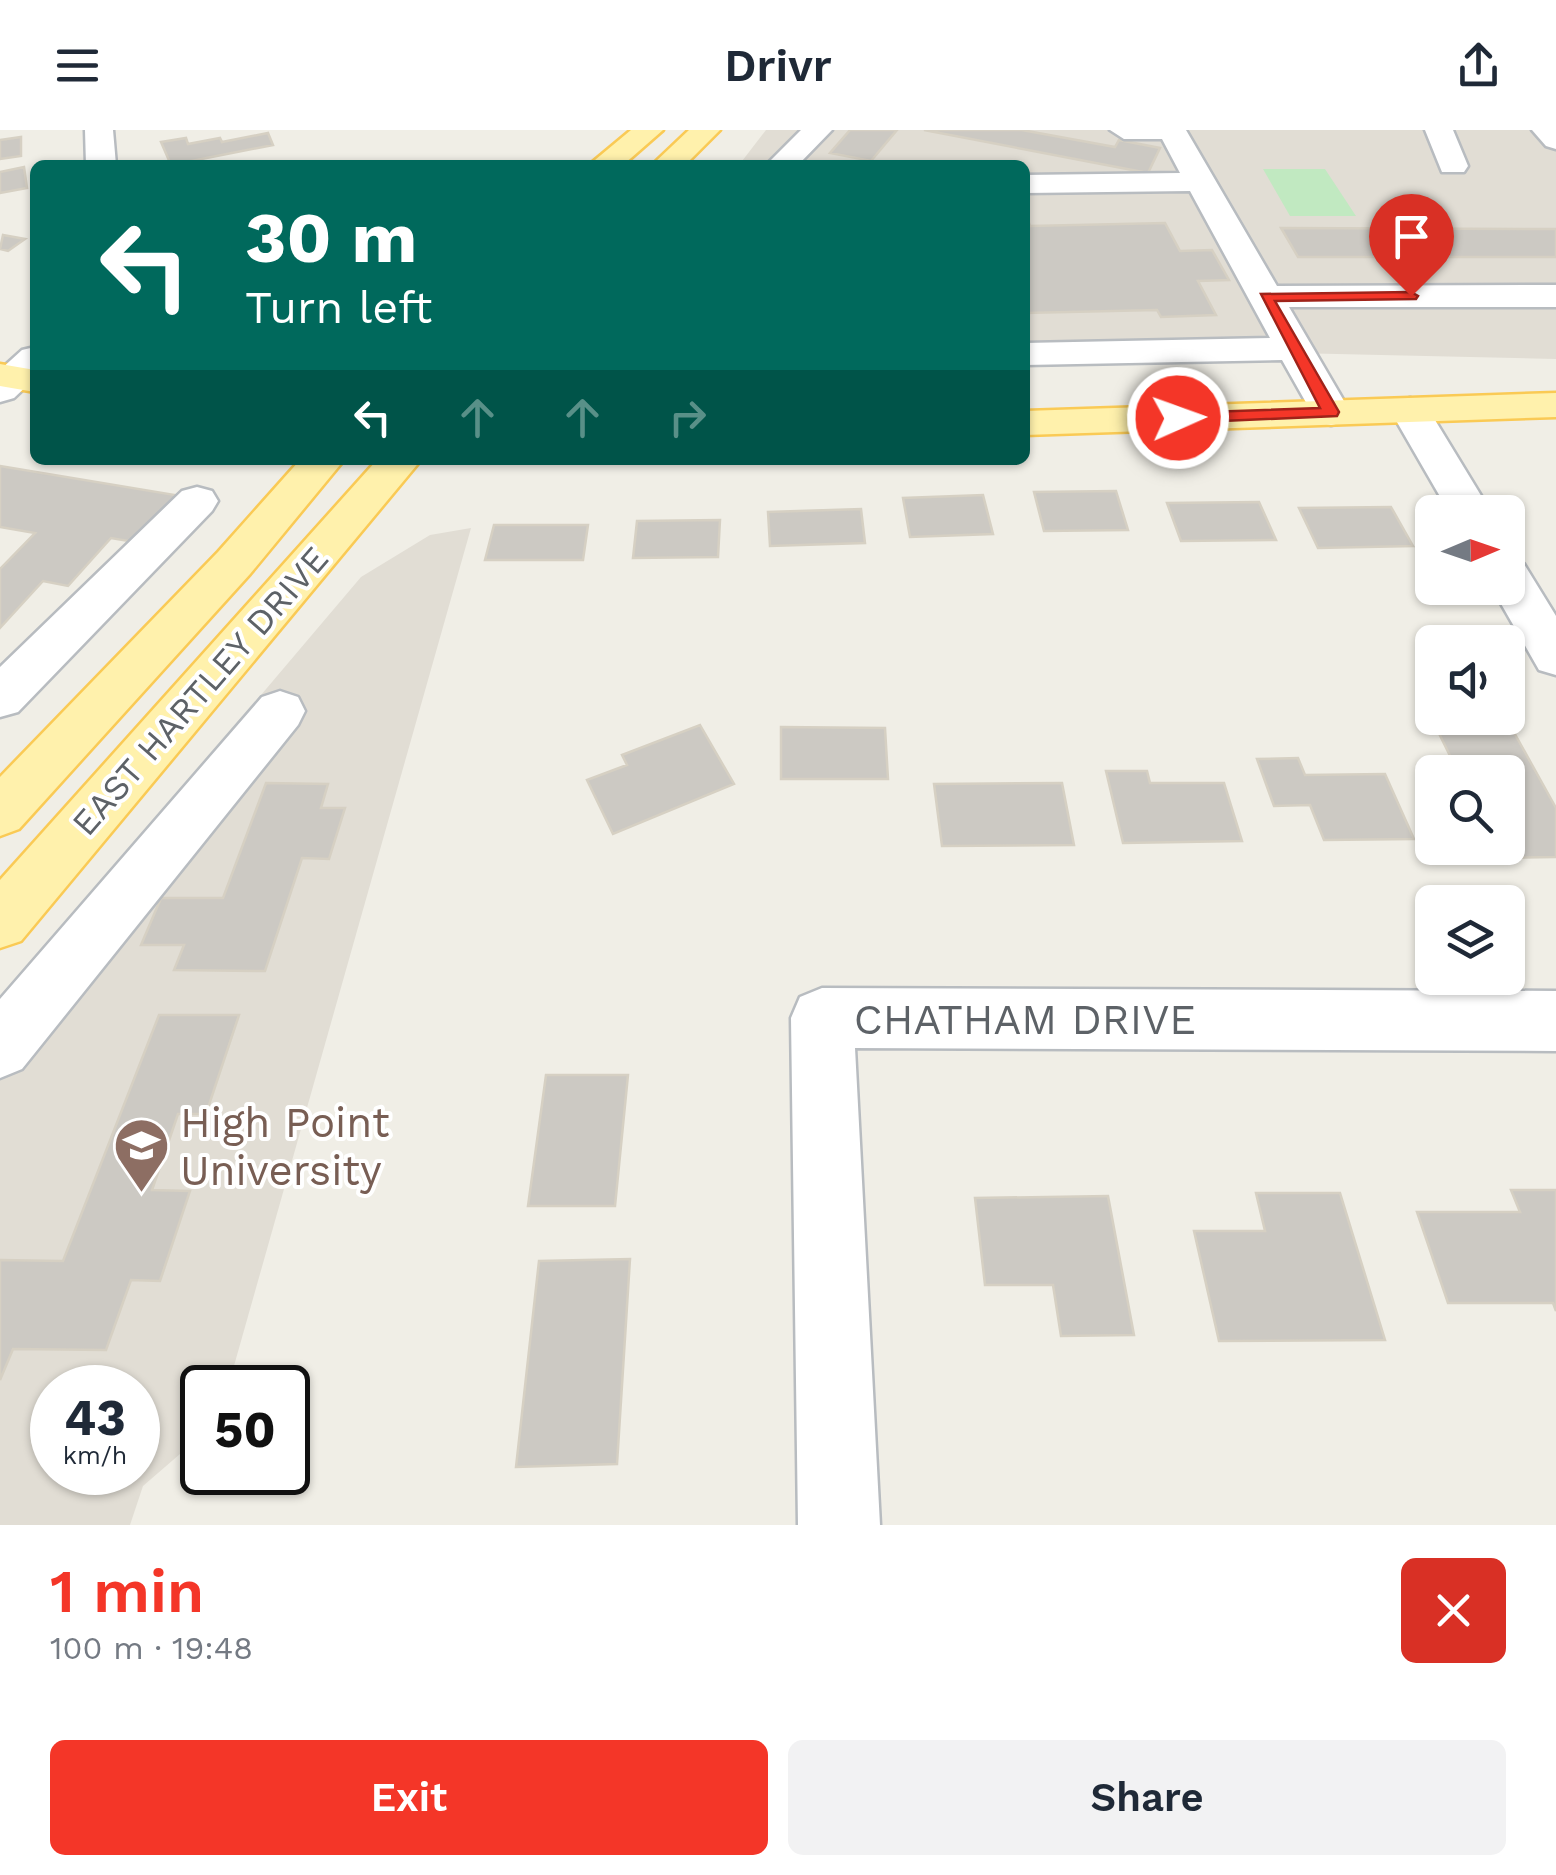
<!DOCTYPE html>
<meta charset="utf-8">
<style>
body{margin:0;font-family:"Work Sans",sans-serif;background:#f2f2f3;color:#1f2937;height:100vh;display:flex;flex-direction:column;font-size:38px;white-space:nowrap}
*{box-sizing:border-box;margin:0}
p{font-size:32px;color:#747a83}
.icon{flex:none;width:55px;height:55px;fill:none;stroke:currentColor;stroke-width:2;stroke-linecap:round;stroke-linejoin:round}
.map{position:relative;height:1395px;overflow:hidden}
.side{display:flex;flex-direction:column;background:#fff;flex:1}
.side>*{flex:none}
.guide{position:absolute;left:30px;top:30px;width:1000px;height:305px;border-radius:15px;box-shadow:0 2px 8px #0004;background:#00695c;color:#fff;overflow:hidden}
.needle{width:65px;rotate:88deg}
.buttons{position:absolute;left:1415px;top:365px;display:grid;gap:20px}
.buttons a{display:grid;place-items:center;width:110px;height:110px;border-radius:15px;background:#fff;box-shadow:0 2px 8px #0004;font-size:50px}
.speed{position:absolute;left:30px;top:1235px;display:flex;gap:20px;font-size:50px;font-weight:700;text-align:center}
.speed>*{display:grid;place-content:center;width:130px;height:130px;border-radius:50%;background:#fff;box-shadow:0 2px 8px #0004;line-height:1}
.speed small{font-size:25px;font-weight:400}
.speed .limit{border:5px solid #111;border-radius:15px;background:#fff;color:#111}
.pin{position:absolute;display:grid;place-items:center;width:85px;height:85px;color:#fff;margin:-102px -42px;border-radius:50% 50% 50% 0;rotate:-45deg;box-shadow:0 0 10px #0007}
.pin .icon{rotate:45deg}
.me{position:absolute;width:110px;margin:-55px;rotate:88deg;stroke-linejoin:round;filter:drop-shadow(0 0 8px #0008)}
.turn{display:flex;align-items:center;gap:35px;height:210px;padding:0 50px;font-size:45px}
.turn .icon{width:130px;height:130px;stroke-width:2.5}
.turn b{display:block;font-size:70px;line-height:85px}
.lanes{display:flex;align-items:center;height:95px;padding:0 50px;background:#0003;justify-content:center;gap:50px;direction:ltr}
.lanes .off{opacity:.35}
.round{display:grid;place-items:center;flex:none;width:105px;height:105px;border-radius:15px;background:#f2f2f3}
.summary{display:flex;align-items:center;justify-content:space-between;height:170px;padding:0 50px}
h1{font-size:60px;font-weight:600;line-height:75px;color:#f43628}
.primary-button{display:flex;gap:20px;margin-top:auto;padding:20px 50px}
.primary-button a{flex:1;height:115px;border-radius:15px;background:#f43628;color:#fff;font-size:40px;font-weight:600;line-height:115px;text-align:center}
.primary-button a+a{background:#f2f2f3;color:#1f2937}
header{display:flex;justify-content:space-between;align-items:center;height:130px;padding:0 50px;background:#fff;font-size:45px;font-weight:600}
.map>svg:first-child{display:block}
.education{fill:#e1ddd4;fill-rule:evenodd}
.green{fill:#c1e9c1}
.building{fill:#ccc9c3;stroke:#d6d0c3;stroke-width:2.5}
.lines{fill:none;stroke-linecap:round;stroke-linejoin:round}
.minor-casing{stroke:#b8bcc0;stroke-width:5}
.major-casing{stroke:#faca55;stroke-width:5}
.minor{fill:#fff;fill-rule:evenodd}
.major{fill:#fff1ac;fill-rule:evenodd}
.route{fill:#f43628;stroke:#9f231a;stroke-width:2.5}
.labels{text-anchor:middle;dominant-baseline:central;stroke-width:8;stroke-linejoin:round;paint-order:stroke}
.street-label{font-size:35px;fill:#5d6267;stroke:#fff}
.near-street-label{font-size:42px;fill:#5d6267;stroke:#fff}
.near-education-label{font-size:42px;fill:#785e54;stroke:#fff;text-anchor:start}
</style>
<header><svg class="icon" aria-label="menu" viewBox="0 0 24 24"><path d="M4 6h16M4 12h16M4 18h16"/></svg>Drivr<svg class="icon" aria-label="share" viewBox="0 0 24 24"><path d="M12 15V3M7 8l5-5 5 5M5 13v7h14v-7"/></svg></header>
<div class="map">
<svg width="1556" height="1395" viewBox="0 0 1556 1395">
<rect width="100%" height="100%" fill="#f0eee6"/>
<!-- education -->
<path class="education" d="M 766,0 L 1556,0 L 1556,229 L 1025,217 L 1025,35 L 739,35 Z
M 471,398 L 228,1257 L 202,1258 L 202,1305 L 143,1356 L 130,1395 L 0,1395 L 0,873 L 361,447 L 430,405 ZM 52,1258 L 138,1258 L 138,1342 L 52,1342 Z"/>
<!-- green -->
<path class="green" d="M 1263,39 L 1325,39 L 1356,86 L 1290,86 Z"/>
<!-- building -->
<path class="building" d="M 850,0 L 897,0 L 871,31 L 830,23 Z
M 924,0 L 1022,0 L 1115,17 L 1119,10 L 1160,18 L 1148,43 Z
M 268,3 L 273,15 L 171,35 L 161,12 L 186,8 L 188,14 L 220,8 L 222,12 Z
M 21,7 L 21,26 L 0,29 L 0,10 Z
M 24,37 L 27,58 L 0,63 L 0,42 Z
M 1025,82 L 1030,96 L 1165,93 L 1180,121 L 1212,120 L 1229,150 L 1198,151 L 1216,185 L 1161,187 L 1157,180 L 1025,183 Z
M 1281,98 L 1556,99 L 1556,127 L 1298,127 Z
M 3,105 L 25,109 L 8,121 L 0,119 Z
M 0,336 L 181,366 L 140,413 L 111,408 L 68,456 L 43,451 L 0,498 L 0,439 L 35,403 L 0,397 Z
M 1116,361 L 1128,400 L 1044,401 L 1034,362 Z
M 983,365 L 993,404 L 910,407 L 903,368 Z
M 1259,372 L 1276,410 L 1181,411 L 1167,373 Z
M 1391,377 L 1413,416 L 1318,418 L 1299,378 Z
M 861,379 L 865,413 L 770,416 L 768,382 Z
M 720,390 L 718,427 L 633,428 L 637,391 Z
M 494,395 L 588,395 L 583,430 L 485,430 Z
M 1426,577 L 1432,577 L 1432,588 L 1506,588 L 1556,678 L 1556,727 L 1501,728 L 1496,718 L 1508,718 L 1508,642 L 1458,642 Z
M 700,595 L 734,654 L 613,704 L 587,650 L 627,635 L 622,625 Z
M 781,597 L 885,598 L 888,649 L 781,649 Z
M 1298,628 L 1305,645 L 1385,644 L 1414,709 L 1324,710 L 1310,675 L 1274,676 L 1257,629 Z
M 1106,641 L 1147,641 L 1150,653 L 1224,653 L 1242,711 L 1123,713 Z
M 266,653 L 328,654 L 321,678 L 345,678 L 329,729 L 302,728 L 265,841 L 174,840 L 184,815 L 141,815 L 161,768 L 223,768 Z
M 1062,653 L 1074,715 L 942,716 L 934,654 Z
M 159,885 L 239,885 L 206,984 L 178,984 L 152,1060 L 190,1061 L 160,1151 L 131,1150 L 106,1220 L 13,1219 L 0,1250 L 0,1130 L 63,1131 Z
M 546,945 L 628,945 L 615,1076 L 528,1076 Z
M 1511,1060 L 1556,1060 L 1556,1181 L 1553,1173 L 1448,1173 L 1417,1082 L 1520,1082 Z
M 1256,1063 L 1340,1063 L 1385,1210 L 1219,1211 L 1194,1101 L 1265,1101 Z
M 1108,1066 L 1134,1205 L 1061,1206 L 1053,1155 L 985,1155 L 975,1068 Z
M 630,1129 L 617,1334 L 516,1337 L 539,1131 Z"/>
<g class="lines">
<defs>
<path id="minor" d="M 85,0 L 113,0 L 116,35 L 86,35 Z
M 801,0 L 832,0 L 798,35 L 766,35 Z
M 1110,0 L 1186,0 L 1277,156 L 1556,155 L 1556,177 L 1289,177 L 1351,283 L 1345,292 L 1331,295 L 1317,292 L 1282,230 L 1025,235 L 1025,213 L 1270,208 L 1190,61 L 1025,63 L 1025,45 L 1180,43 L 1162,9 L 1124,9 Z
M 1425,0 L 1453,0 L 1468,36 L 1464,42 L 1442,42 Z
M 1532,0 L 1556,0 L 1556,19 L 1546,16 Z
M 35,217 L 35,248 L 14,268 L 0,272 L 0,240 L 22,220 Z
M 1410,268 L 1424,272 L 1491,382 L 1449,382 L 1390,280 L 1396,272 Z
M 197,357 L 212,361 L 218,371 L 212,381 L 18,582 L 0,587 L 0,537 L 182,361 Z
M 1508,429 L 1524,434 L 1556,486 L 1556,545 L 1539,540 L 1492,458 L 1508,458 Z
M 280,561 L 298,567 L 305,581 L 298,595 L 22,939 L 0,948 L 0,869 L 262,567 Z
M 822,858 L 1556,861 L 1556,921 L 855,918 L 880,1395 L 798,1395 L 791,888 L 800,867 Z"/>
<path id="major" d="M 631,0 L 663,0 L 623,35 L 589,35 Z
M 689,0 L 720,0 L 685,35 L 652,35 Z
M 0,234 L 35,240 L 35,262 L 0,256 Z
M 1556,263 L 1556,287 L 1025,305 L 1025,281 Z
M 300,330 L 344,330 L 250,444 L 19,699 L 0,706 L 0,647 L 218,422 Z
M 377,330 L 421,330 L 21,811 L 0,818 L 0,750 Z"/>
</defs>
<!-- minor casing -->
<use href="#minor" class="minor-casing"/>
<!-- major casing -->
<use href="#major" class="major-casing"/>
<!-- minor -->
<use href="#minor" class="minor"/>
<!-- major -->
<use href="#major" class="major"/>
</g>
<!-- route -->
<path class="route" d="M 1411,162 L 1418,166 L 1416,169 L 1275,171 L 1339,282 L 1337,286 L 1178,293 L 1170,288 L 1178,283 L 1320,278 L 1261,164 Z"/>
<!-- icons -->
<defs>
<symbol id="university-pin" viewBox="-11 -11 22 30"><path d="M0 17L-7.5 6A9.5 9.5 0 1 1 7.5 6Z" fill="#8d6e63" stroke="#fff"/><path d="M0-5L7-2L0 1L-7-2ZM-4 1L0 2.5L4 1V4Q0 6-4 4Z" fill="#fff"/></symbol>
</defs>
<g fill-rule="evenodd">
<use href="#university-pin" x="110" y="984" width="63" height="86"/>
</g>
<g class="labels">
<!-- street labels -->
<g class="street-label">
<text transform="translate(200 561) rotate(-49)">EAST HARTLEY DRIVE</text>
</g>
<!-- near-street labels -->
<g class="near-street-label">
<text x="1025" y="889">CHATHAM DRIVE</text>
</g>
<!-- near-education labels -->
<g class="near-education-label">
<text x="180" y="992">High Point<tspan x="180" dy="48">University</tspan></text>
</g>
</g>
</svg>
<div class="buttons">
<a><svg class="needle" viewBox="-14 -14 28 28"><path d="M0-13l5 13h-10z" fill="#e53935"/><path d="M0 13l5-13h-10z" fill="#747a83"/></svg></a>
<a><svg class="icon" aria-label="sound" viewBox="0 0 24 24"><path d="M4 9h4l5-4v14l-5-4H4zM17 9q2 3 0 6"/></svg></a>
<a><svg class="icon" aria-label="search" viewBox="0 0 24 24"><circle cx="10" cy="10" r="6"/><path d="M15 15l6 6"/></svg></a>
<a><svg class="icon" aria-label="layers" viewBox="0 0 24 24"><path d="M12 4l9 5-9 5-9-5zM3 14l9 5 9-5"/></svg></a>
</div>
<div class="speed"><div>43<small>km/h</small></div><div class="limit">50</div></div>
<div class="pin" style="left:1411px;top:166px;background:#d93025"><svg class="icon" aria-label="arrive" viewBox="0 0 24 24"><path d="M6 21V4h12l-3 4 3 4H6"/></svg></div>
<svg class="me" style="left:1178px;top:288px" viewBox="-20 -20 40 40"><circle r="17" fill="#f43628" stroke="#fff" stroke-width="3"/><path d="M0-11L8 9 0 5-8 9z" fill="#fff"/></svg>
<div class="guide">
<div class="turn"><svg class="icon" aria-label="left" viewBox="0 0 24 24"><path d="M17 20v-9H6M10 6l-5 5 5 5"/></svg><div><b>30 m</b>Turn left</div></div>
<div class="lanes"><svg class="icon" aria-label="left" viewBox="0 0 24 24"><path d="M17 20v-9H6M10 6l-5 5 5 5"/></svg><svg class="icon off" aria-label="ahead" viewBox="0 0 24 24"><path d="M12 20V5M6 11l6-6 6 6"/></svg><svg class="icon off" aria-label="ahead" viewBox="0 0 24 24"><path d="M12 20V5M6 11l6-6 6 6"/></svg><svg class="icon off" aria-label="right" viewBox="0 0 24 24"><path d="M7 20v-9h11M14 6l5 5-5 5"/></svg></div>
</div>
</div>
<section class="side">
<div class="summary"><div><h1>1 min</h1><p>100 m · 19:48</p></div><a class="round" style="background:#d93025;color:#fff"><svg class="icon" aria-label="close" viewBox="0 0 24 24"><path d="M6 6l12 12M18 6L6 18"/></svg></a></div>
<div class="primary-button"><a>Exit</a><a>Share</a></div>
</section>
